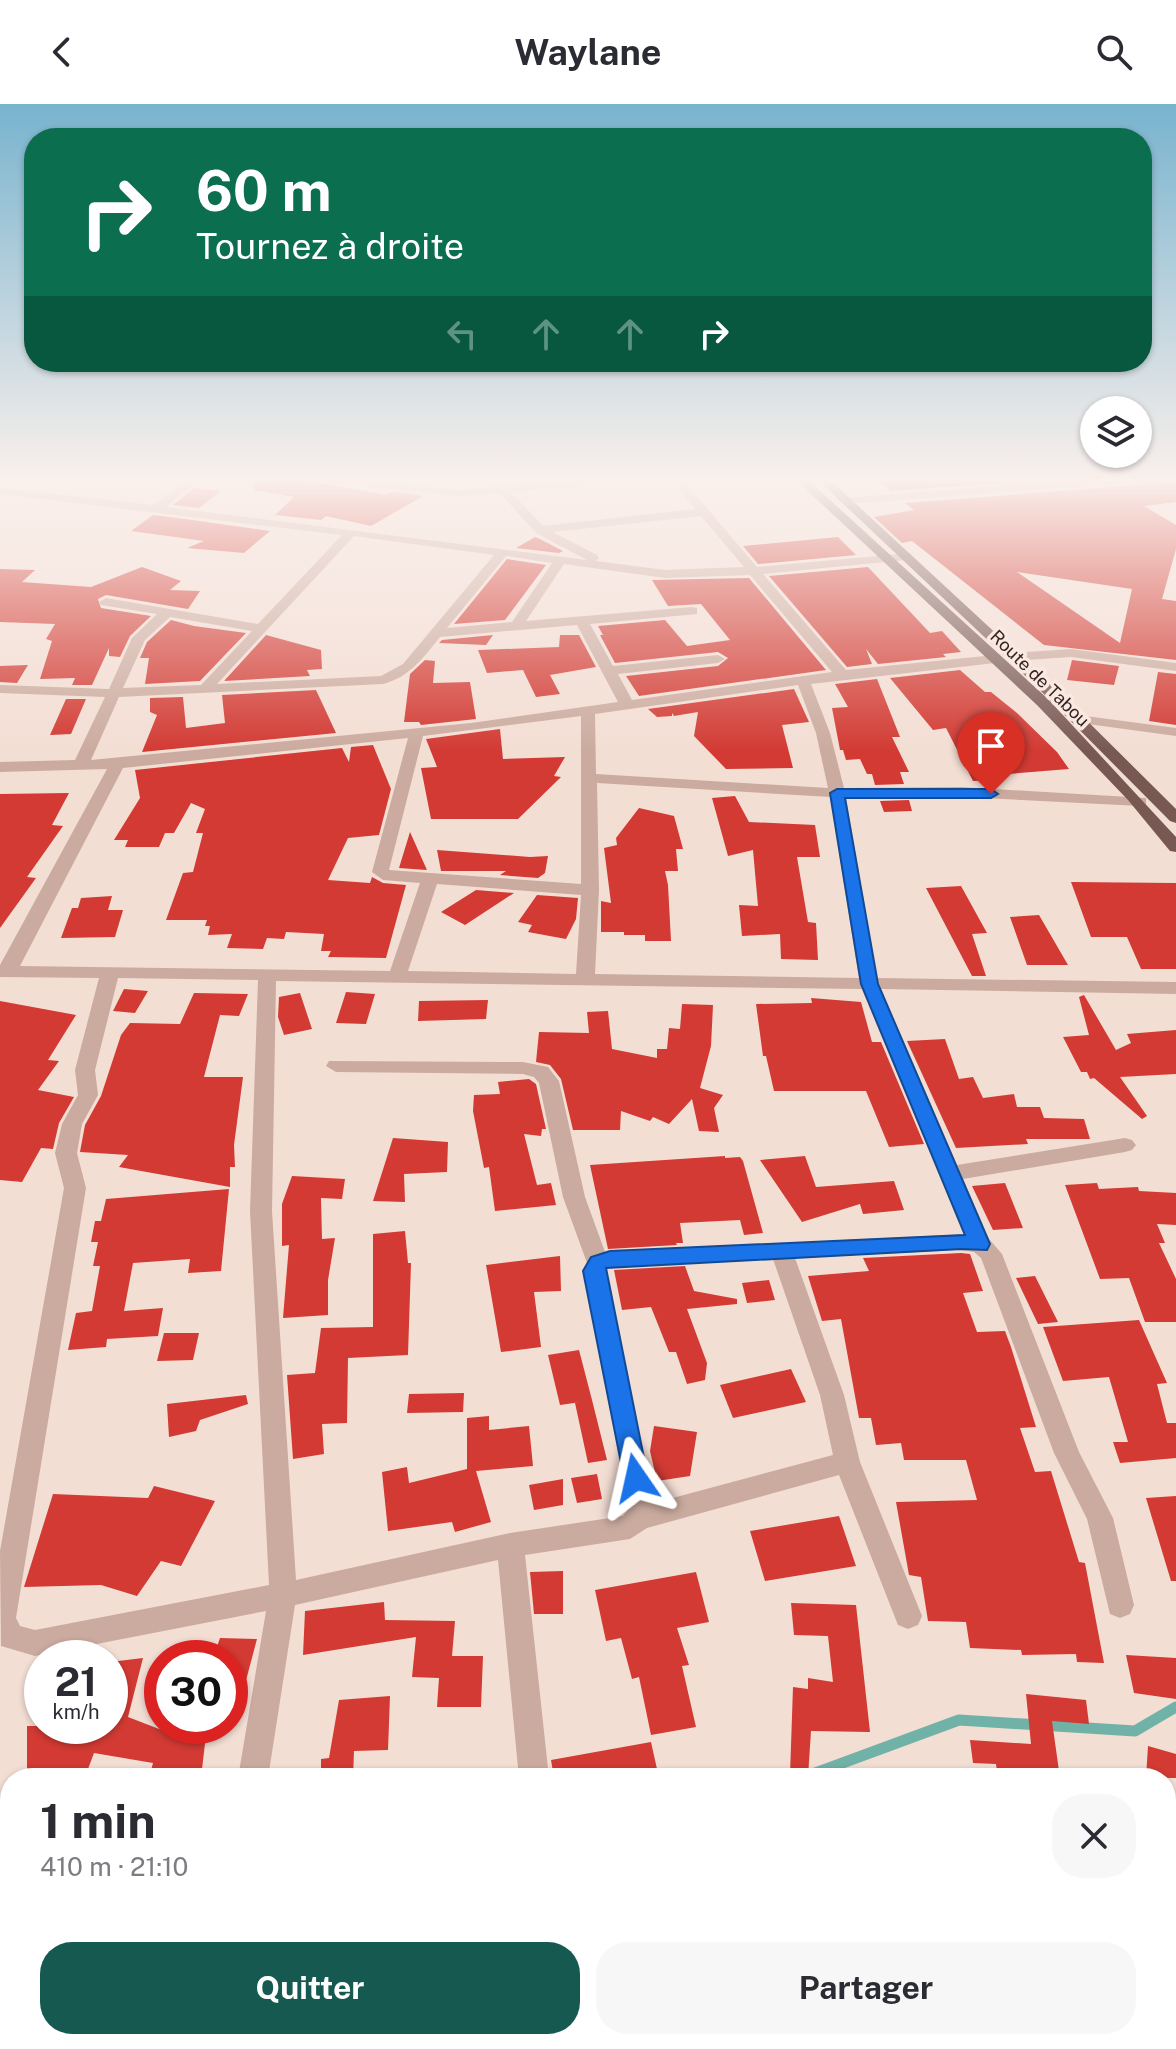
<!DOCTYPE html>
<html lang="fr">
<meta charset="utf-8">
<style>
body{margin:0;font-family:"Public Sans",sans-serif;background:#f7f7f7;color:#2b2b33;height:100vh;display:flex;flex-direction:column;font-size:30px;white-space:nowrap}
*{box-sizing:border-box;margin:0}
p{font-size:26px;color:#7c7c81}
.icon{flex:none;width:44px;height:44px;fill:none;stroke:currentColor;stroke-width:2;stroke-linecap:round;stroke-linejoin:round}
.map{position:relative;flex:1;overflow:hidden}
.sheet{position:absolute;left:0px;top:1664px;width:1176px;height:282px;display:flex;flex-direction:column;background:#fff;border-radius:32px 32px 0 0;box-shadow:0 2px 6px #0004}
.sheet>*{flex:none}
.top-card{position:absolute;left:24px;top:24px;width:1128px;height:244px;border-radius:32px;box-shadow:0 2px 6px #0004;background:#0b6e4f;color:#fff;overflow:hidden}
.fabs{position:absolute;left:1080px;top:292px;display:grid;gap:16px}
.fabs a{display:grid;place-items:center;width:72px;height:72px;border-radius:50%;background:#fff;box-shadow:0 2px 6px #0004;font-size:40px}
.speed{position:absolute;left:24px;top:1536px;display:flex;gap:16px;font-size:40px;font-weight:700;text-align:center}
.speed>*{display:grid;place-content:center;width:104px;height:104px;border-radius:50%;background:#fff;box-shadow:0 2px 6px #0004;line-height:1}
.speed small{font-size:20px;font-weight:400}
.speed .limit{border:12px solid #d22;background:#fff;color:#111}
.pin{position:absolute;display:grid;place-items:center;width:68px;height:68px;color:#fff;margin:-82px -34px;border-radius:50% 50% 50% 0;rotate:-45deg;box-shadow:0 0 8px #0007}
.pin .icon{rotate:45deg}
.me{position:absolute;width:88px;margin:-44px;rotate:349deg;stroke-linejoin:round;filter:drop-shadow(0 0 6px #0008)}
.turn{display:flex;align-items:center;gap:28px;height:168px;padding:0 40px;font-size:36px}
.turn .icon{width:104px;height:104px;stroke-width:2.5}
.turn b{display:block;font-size:56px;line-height:68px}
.lanes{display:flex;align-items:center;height:76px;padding:0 40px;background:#0003;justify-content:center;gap:40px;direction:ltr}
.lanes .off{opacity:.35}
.round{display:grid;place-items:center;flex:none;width:84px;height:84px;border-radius:32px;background:#f7f7f7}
.overview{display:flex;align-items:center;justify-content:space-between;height:136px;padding:0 40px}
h1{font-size:48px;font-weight:700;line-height:60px}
.cta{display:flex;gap:16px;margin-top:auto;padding:16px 40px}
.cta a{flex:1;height:92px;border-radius:32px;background:#165950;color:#fff;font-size:32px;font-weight:700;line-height:92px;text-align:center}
.cta a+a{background:#f7f7f7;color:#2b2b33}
header{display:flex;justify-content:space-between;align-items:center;height:104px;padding:0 40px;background:#fff;font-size:36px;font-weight:700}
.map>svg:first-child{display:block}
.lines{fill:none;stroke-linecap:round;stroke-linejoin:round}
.stream{stroke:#71b2a8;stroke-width:11}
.building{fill:#d23a33;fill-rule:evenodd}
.minor{fill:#cbab9f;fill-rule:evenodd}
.major{fill:#785853;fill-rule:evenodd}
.route{fill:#1a73e8;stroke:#114b97;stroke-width:2}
.labels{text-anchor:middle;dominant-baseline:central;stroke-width:7;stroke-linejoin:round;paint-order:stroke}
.far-street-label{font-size:18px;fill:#342524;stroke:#fae9e0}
</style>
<header><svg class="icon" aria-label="back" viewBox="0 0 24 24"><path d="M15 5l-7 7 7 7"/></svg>Waylane<svg class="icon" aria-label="search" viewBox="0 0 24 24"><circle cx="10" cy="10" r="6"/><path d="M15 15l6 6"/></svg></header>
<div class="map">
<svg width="1176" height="1945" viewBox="0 0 1176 1945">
<rect width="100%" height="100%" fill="#f3ded4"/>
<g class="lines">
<!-- stream -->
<path class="stream" d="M 802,1674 L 959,1616 L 1135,1627 L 1176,1603
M 0,1868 L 10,1866"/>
</g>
<!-- building -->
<path class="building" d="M 254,375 L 300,375 L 385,391 L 391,388 L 423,392 L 371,422 L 326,412 L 321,416 L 275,411 L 294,393 L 254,386 Z
M 876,375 L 1046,375 L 891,387 Z
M 1149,375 L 1157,375 L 1157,380 L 1176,378 L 1176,398 L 1144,402 L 1176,421 L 1176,445 L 1162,495 L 1176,497 L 1176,556 L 1044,541 L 912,437 L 902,439 L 874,413 L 914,406 L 905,399 L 1141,381 ZM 1017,468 L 1132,485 L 1120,539 Z
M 194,384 L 221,387 L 199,404 L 173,401 Z
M 153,411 L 185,415 L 270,427 L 244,449 L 187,444 L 204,437 L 131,427 Z
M 535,433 L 540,435 L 563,447 L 559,449 L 516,444 Z
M 838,433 L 856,451 L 758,460 L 743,442 Z
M 507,455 L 546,461 L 505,516 L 454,520 Z
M 142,463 L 181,477 L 170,486 L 200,487 L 188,505 L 106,491 L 98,495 L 101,504 L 151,512 L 130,532 L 120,553 L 109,552 L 109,544 L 92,581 L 72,581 L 75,574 L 40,575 L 52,537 L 46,535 L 55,520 L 0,518 L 0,465 L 35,466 L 22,478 L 91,483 Z
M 868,463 L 930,529 L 942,527 L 961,548 L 943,550 L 946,553 L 878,560 L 866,545 L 872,560 L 847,563 L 769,472 Z
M 749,474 L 826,566 L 639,592 L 626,572 L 718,562 L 728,554 L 718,548 L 615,559 L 600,531 L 603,531 L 598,522 L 665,516 L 687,542 L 730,536 L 701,500 L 668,502 L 652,476 Z
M 171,516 L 194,522 L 246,529 L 200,577 L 145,580 L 149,554 L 140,554 L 147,538 Z
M 266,531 L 321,546 L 322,565 L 307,566 L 310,572 L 224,577 Z
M 493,531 L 486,541 L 439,539 L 442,536 Z
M 560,531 L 579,531 L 596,563 L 550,571 L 560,590 L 536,593 L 523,566 L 487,569 L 478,546 L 559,543 Z
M 425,556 L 435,557 L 433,579 L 470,578 L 476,615 L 421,621 L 419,618 L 404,618 L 410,570 Z
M 1072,556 L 1119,562 L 1114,581 L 1067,576 Z
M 28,561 L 17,579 L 0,578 L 0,562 Z
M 960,566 L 985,588 L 991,588 L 1017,609 L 1057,648 L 1069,665 L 995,671 L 998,676 L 973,677 L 946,624 L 933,626 L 890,574 Z
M 1158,568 L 1176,570 L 1176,621 L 1149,617 Z
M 877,575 L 900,633 L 892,633 L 909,668 L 900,668 L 904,680 L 875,681 L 872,670 L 867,670 L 860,655 L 846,656 L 843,646 L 840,646 L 832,604 L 848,603 L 835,580 Z
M 794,585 L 809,618 L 782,621 L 793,664 L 726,665 L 694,632 L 698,608 L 674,612 L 672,609 L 672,612 L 657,613 L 648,605 Z
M 316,586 L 336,629 L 142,648 L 157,611 L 150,608 L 150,594 L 183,593 L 186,624 L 225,619 L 222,591 Z
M 66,595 L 86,595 L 71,630 L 50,631 Z
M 500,625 L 503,655 L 565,653 L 554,672 L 561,673 L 518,715 L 431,715 L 421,664 L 437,663 L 426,635 Z
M 373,641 L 391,685 L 379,731 L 348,734 L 328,776 L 370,779 L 372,773 L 383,779 L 406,781 L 386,854 L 328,853 L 331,847 L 321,847 L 324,830 L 286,828 L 284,835 L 267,834 L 263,845 L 227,844 L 232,830 L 208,831 L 210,822 L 205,822 L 207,816 L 166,816 L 183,769 L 193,768 L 203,729 L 196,729 L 205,705 L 191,699 L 174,729 L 165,729 L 159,743 L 125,743 L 128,736 L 114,736 L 140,694 L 135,666 L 342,644 L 349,658 L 351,643 Z
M 69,689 L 52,721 L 63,722 L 27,773 L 36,774 L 0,824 L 0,690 Z
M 735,692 L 749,718 L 815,721 L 820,753 L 797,753 L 808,818 L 816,819 L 818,856 L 781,855 L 780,830 L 742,832 L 739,801 L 758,802 L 753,746 L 728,752 L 712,694 Z
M 909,696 L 912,707 L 884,708 L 880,697 Z
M 639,704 L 674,712 L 683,745 L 676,745 L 678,767 L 665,767 L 668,781 L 671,837 L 645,837 L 645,831 L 624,831 L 624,828 L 601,828 L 601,797 L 611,799 L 604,744 L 617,741 L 616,734 Z
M 410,728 L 427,766 L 399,764 Z
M 437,746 L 530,753 L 548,752 L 545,769 L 538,774 L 500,771 L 506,767 L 441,767 Z
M 1071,778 L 1176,779 L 1176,865 L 1141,865 L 1127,833 L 1091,833 Z
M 961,782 L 987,829 L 972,830 L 986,872 L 972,872 L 926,784 Z
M 476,786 L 514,789 L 465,821 L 441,808 Z
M 537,791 L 578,794 L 576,815 L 566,835 L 528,828 L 532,821 L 518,818 Z
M 112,792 L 108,806 L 123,806 L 115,833 L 61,834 L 72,804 L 78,804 L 81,794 Z
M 1039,811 L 1068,861 L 1027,861 L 1010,813 Z
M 124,885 L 148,887 L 135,909 L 113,907 Z
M 346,888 L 375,890 L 366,920 L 336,919 Z
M 194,889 L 248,890 L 239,912 L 220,911 L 204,973 L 243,973 L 234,1041 L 235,1063 L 230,1063 L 230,1083 L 119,1063 L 128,1051 L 80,1048 L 85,1021 L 101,992 L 121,931 L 130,919 L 180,920 Z
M 300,889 L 312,925 L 284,931 L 278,913 L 279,893 Z
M 1084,891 L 1116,946 L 1131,939 L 1127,930 L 1176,926 L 1176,970 L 1120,973 L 1147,1012 L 1142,1015 L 1094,974 L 1090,975 L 1087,968 L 1081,968 L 1063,933 L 1089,931 L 1079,893 Z
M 811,894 L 861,898 L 872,938 L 881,938 L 924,1040 L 889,1043 L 866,987 L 774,987 L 766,952 L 763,952 L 756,900 L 812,899 Z
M 488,896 L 486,915 L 418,917 L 419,897 Z
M 0,897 L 76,911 L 48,956 L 59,957 L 38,986 L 74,993 L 59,1019 L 53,1045 L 41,1044 L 22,1078 L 0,1076 Z
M 682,900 L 713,901 L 711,942 L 700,984 L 723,991 L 714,1004 L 719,1028 L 699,1027 L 692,995 L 669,1020 L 653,1013 L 650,1017 L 621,1007 L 620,1026 L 573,1026 L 561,975 L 550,961 L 536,958 L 539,928 L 589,929 L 587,908 L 608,907 L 612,945 L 657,954 L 657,945 L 667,945 L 669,924 L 680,925 Z
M 945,935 L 959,975 L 973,973 L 983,994 L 1014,990 L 1017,1003 L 1040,1003 L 1044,1014 L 1084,1015 L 1090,1035 L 1026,1035 L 1028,1040 L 956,1044 L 907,937 Z
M 529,975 L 536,980 L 546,1025 L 542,1025 L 541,1032 L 524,1030 L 537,1081 L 551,1079 L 556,1101 L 495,1107 L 489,1063 L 484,1064 L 473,1007 L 474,991 L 500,990 L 498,978 Z
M 393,1034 L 448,1038 L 447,1068 L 404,1070 L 405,1098 L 373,1097 Z
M 725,1052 L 725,1054 L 740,1053 L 743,1057 L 763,1129 L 744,1131 L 740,1116 L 680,1119 L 683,1139 L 676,1139 L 677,1141 L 608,1145 L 590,1061 Z
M 805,1052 L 816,1083 L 894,1077 L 904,1106 L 863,1110 L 860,1100 L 802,1118 L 760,1056 Z
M 292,1072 L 345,1075 L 342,1095 L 321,1094 L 322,1135 L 335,1134 L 328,1176 L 328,1211 L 283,1214 L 289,1141 L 282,1142 L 282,1100 Z
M 1005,1079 L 1023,1124 L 993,1126 L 972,1082 Z
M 1097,1079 L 1099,1085 L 1138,1083 L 1139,1087 L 1176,1089 L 1176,1121 L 1157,1120 L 1165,1139 L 1159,1139 L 1176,1175 L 1176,1218 L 1145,1218 L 1129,1174 L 1100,1175 L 1065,1081 Z
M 229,1085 L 221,1167 L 188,1169 L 190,1155 L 133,1159 L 124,1207 L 163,1204 L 158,1232 L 107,1235 L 106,1243 L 68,1246 L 76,1209 L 92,1207 L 100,1162 L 93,1162 L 98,1138 L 91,1138 L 95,1117 L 101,1117 L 106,1095 Z
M 405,1127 L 408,1159 L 411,1159 L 408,1251 L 348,1254 L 347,1319 L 322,1320 L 324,1350 L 293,1355 L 287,1271 L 315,1269 L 321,1224 L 373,1223 L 373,1130 Z
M 961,1149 L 970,1150 L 983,1187 L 963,1189 L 977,1228 L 1005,1227 L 1011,1243 L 1036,1323 L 1020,1324 L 1035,1368 L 1051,1367 L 1079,1458 L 1085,1459 L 1104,1559 L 1077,1558 L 1076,1550 L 1022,1551 L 1021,1546 L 970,1544 L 966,1518 L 928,1517 L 921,1473 L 909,1471 L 896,1398 L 977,1396 L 966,1356 L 904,1356 L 901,1339 L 876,1341 L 871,1314 L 859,1314 L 841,1215 L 822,1217 L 808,1172 L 869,1167 L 863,1154 Z
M 560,1152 L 561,1187 L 534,1188 L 541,1243 L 501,1248 L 486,1161 Z
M 685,1162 L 694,1187 L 737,1195 L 737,1200 L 687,1205 L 707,1259 L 705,1276 L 687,1280 L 676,1248 L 669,1248 L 651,1203 L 622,1206 L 614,1166 Z
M 1035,1172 L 1058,1218 L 1038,1220 L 1016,1174 Z
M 769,1176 L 775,1196 L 747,1199 L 742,1179 Z
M 1139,1216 L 1167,1279 L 1157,1280 L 1167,1319 L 1176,1319 L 1176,1354 L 1120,1359 L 1113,1338 L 1128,1338 L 1109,1273 L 1063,1277 L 1043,1223 Z
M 164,1229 L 199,1229 L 193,1256 L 157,1257 Z
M 579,1246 L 592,1296 L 607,1356 L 588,1359 L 575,1299 L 581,1298 L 560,1301 L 548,1251 Z
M 791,1265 L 806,1298 L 733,1314 L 720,1281 Z
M 464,1289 L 463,1308 L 407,1309 L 409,1290 Z
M 246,1291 L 248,1300 L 200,1316 L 196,1327 L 169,1333 L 167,1300 Z
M 489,1312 L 489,1326 L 529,1322 L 533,1362 L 476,1367 L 491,1418 L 455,1428 L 452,1418 L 388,1427 L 382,1368 L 407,1363 L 409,1379 L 467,1365 L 467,1314 Z
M 654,1322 L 697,1328 L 690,1372 L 657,1377 L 650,1347 Z
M 597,1370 L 602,1395 L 577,1399 L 571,1374 Z
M 563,1375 L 563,1401 L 534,1406 L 529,1381 Z
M 154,1382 L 215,1397 L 181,1462 L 161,1457 L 137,1492 L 101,1481 L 24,1483 L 53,1390 L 148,1394 Z
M 1176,1392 L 1176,1477 L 1171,1477 L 1146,1394 Z
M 839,1412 L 856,1462 L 765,1477 L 750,1427 Z
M 563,1467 L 563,1510 L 534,1510 L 530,1468 Z
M 696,1468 L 709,1518 L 677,1524 L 689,1561 L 682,1562 L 696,1623 L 651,1631 L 639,1573 L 632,1575 L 621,1534 L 606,1537 L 595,1486 Z
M 384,1498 L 385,1516 L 455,1517 L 452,1552 L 483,1552 L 481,1603 L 437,1603 L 439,1574 L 412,1573 L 416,1533 L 303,1551 L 305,1507 Z
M 791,1499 L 856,1501 L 870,1628 L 811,1627 L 808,1673 L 790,1671 L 793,1583 L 808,1585 L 808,1574 L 833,1578 L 828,1532 L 794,1531 Z
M 220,1534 L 257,1535 L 236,1614 L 230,1613 L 230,1554 L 213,1554 Z
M 1126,1551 L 1176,1554 L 1176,1595 L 1134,1589 Z
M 143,1554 L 128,1613 L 185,1635 L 190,1622 L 207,1622 L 201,1674 L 149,1674 L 153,1659 L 94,1649 L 85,1673 L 64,1670 L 63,1674 L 27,1674 L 27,1622 L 110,1622 L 110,1558 Z
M 1026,1590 L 1086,1596 L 1089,1620 L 1052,1617 L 1060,1674 L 998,1674 L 996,1660 L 973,1659 L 970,1636 L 1031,1640 Z
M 390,1592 L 388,1646 L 354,1647 L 353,1674 L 321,1674 L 321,1655 L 329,1654 L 339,1596 Z
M 651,1638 L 659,1674 L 554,1674 L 551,1656 Z
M 1148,1642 L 1176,1650 L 1176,1674 L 1146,1674 Z"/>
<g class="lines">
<!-- minor -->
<path class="minor" d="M 188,375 L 201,375 L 166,403 L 587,456 L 536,429 L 500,389 L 459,392 L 303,375 L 349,375 L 459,386 L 585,375 L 637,375 L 632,378 L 511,388 L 543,422 L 695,405 L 671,375 L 682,375 L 757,463 L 910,449 L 912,452 L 906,456 L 763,470 L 846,566 L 995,551 L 1002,555 L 995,559 L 811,580 L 830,629 L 844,684 L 961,683 L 1146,694 L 1146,700 L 1140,702 L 961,693 L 846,694 L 877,874 L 1176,878 L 1176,890 L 881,885 L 957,1061 L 1125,1034 L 1132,1036 L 1136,1041 L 1132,1046 L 1125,1048 L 963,1075 L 989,1135 L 1002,1150 L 1079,1348 L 1113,1414 L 1134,1501 L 1130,1510 L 1120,1514 L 1110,1510 L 1087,1415 L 1054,1349 L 981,1154 L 974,1148 L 961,1146 L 795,1154 L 844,1291 L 860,1358 L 922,1512 L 918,1521 L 908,1525 L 898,1521 L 839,1371 L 647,1424 L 630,1435 L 525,1451 L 549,1674 L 519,1674 L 498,1456 L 295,1501 L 268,1674 L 238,1674 L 266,1507 L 35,1552 L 1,1542 L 0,1447 L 64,1084 L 55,1049 L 62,1020 L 78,991 L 75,966 L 99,874 L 0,873 L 0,861 L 107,665 L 0,668 L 0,658 L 75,656 L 105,593 L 0,589 L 0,581 L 109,585 L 132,534 L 157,510 L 101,501 L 99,498 L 106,494 L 258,520 L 342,431 L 0,390 L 0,384 L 153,401 ZM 701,412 L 744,463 L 665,466 L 596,457 L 599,454 L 597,451 L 553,428 ZM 354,432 L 494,451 L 403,560 L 381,572 L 217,580 ZM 506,452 L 552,459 L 512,518 L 447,524 ZM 564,460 L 665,474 L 750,471 L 832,568 L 632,596 L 618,570 L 718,559 L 725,555 L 718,551 L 613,562 L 590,520 L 697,510 L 697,504 L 692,503 L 526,517 ZM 170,513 L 252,527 L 201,581 L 123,584 L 145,536 ZM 577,521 L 618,598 L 471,619 L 91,656 L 119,593 L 383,580 C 410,573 423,554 440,533 ZM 798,581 L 816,629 L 828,684 L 596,670 L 595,610 ZM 581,612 L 581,780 L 389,766 L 423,632 ZM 408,634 L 372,768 L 383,776 L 420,779 L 390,867 L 20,862 L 123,664 ZM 597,679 L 830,693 L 859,874 L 595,870 L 599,786 ZM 437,780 L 581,791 L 576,870 L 408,867 ZM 118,874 L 258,876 L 250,1107 L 269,1481 L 35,1526 L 20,1522 L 16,1514 L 86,1084 L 77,1049 L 82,1020 L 98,991 L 95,966 ZM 276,877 L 862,885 L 965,1130 L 605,1148 L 585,1093 L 559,977 L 548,963 L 523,958 L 329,957 L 326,962 L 336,968 L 523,970 L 534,973 L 539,979 L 563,1093 L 587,1159 L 583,1167 L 629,1404 L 623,1412 L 510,1429 L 296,1476 L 272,1107 ZM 773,1155 L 820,1291 L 833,1351 L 654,1399 L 605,1167 L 611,1163 Z
M 1090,375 L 1146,375 L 1141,378 L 845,400 L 839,397 L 845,394 Z
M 1071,545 L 1176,559 L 1176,567 L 1071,553 L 1014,557 L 1007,553 L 1014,549 Z
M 1078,611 L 1176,624 L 1176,632 L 1073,618 L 1071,615 Z"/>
<!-- major -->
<path class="major" d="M 795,375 L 807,375 L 1048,595 L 1176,733 L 1176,748 L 1170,747 L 1128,696 L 1037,601 Z
M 817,375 L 829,375 L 1043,573 L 1176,705 L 1176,719 L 1170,717 L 1033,579 Z"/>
</g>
<!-- sky -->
<linearGradient id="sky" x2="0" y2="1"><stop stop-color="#78b3ce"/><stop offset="0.58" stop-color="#faf0ec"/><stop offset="1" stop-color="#faf0ec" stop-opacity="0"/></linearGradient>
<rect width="1176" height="648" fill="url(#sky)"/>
<!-- route -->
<path class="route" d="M 837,685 L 991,685 L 998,690 L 991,694 L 845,694 L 878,880 L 990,1140 L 987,1146 L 961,1145 L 606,1164 L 648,1374 L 645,1381 L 636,1384 L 628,1381 L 624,1374 L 583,1167 L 591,1153 L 610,1147 L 965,1131 L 861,880 L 830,689 Z"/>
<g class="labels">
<!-- far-street labels -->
<g class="far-street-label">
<text transform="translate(1040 574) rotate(44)">Route de Tabou</text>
</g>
</g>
</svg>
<div class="fabs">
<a><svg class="icon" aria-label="layers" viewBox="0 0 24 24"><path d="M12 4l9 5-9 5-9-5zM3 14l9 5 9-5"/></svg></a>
</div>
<div class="speed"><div>21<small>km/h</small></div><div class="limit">30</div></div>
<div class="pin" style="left:991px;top:690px;background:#d93025"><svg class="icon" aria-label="arrive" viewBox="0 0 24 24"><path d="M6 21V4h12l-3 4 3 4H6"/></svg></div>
<svg class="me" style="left:636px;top:1374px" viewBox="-20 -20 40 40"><path d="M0-17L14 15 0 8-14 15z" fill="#1a73e8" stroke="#fff" stroke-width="4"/></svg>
<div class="top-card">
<div class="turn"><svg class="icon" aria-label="right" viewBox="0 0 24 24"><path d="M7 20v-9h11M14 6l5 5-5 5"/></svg><div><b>60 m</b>Tournez à droite</div></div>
<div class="lanes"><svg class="icon off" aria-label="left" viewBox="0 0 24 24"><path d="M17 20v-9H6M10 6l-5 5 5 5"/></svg><svg class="icon off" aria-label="ahead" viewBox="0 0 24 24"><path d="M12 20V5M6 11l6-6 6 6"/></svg><svg class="icon off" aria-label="ahead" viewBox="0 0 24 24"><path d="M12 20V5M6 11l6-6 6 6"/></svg><svg class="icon" aria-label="right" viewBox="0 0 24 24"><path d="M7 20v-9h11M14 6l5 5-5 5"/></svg></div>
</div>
<section class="sheet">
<div class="overview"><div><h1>1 min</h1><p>410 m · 21:10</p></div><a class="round"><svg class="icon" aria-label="close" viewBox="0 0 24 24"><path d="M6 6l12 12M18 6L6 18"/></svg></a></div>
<div class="cta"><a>Quitter</a><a>Partager</a></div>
</section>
</div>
